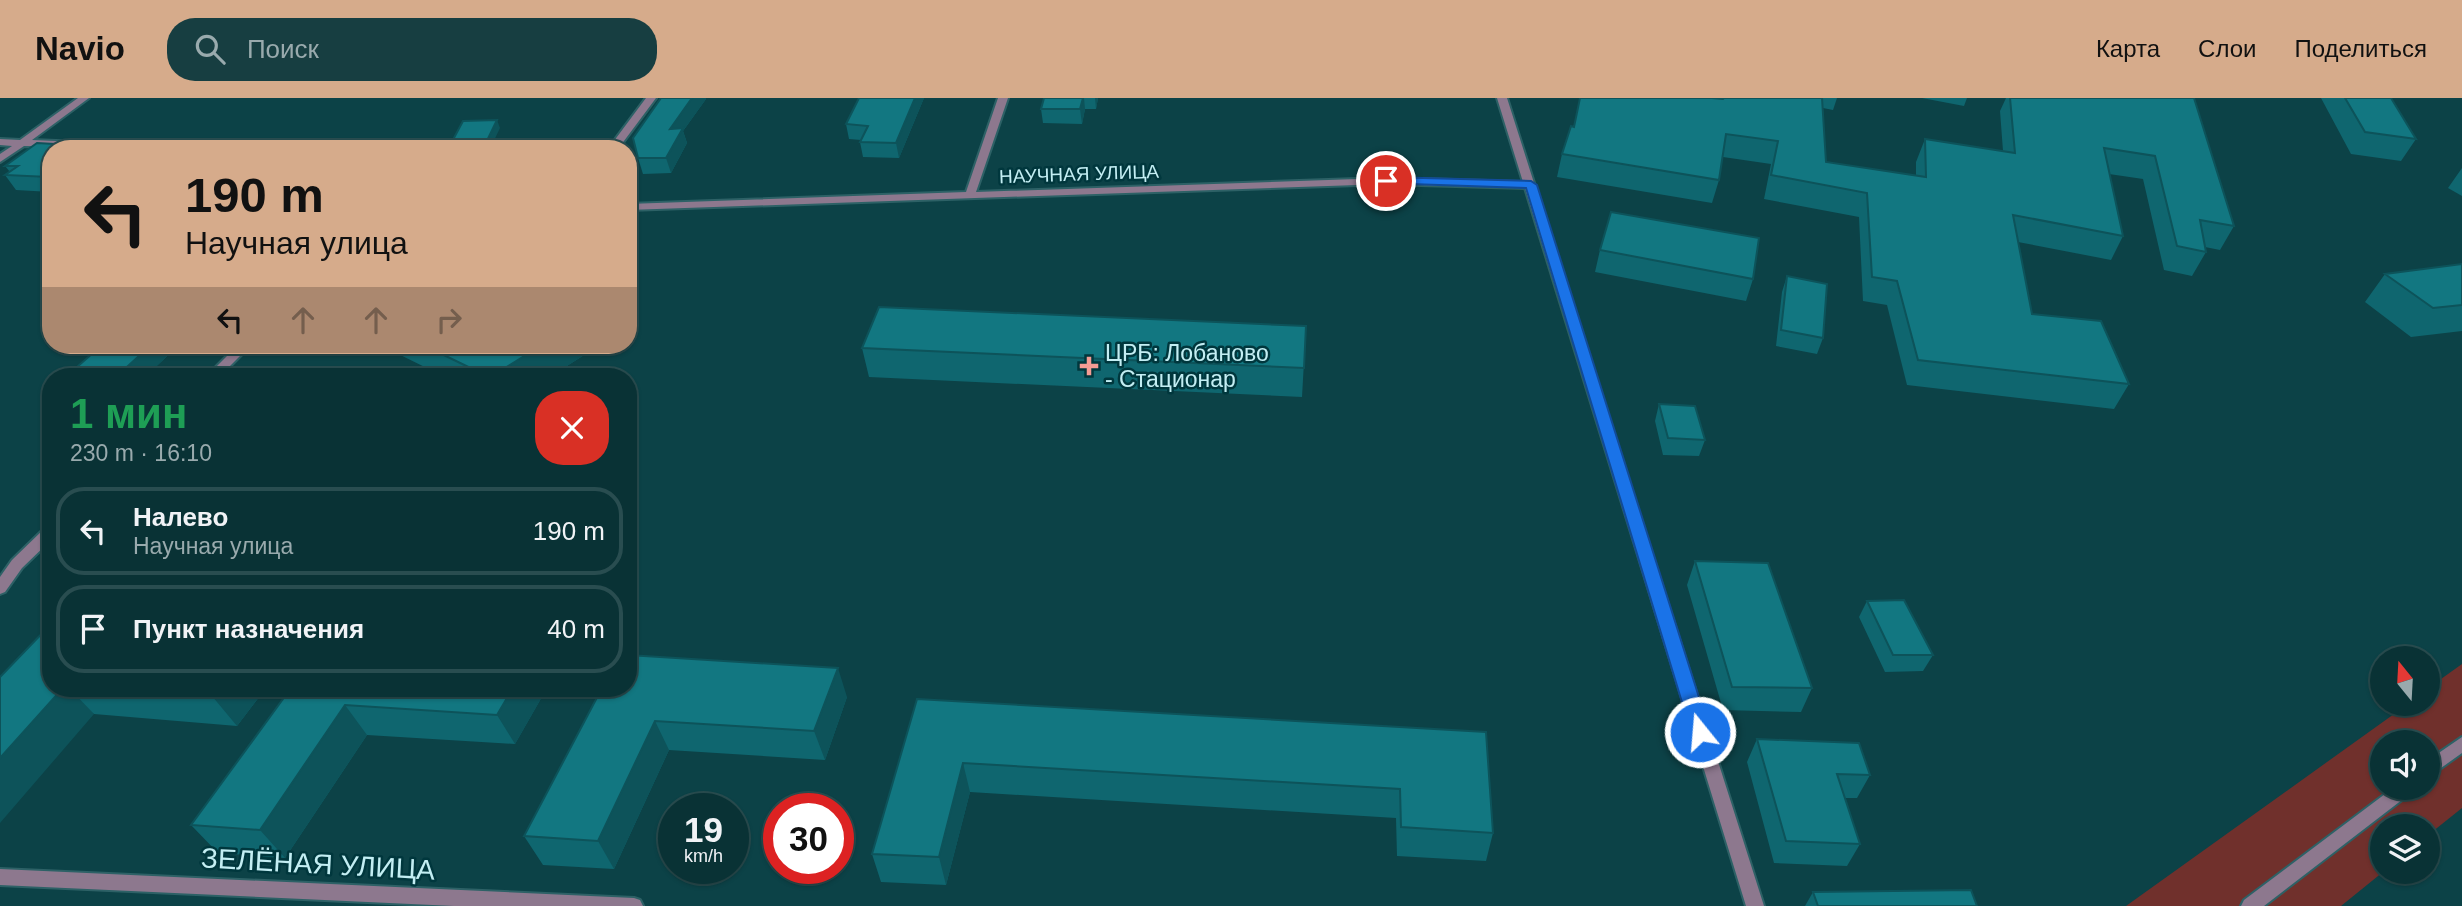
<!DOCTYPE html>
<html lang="ru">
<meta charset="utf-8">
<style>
body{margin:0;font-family:Helvetica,sans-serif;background:#173e41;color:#f1f3f6;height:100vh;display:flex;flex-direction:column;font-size:26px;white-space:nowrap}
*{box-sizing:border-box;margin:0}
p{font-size:23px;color:#99aaad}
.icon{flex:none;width:38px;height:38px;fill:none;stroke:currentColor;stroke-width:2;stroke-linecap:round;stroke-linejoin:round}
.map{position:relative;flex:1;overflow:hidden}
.details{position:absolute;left:42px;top:270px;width:595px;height:329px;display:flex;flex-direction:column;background:#093235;border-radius:28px;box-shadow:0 2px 5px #0004,0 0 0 2px #294d50}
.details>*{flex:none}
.hud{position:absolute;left:42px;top:42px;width:595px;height:214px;border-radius:28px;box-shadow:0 2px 5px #0004,0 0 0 2px #294d50;background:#d6ab8b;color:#111;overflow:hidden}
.needle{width:46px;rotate:342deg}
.controls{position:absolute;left:2370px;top:548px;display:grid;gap:14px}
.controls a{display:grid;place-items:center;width:70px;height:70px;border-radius:50%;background:#093235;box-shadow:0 2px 5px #0004,0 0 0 2px #294d50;font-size:35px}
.speed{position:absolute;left:658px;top:695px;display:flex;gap:14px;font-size:35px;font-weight:700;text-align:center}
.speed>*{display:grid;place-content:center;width:91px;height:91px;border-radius:50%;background:#093235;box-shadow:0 2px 5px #0004,0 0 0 2px #294d50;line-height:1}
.speed small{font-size:18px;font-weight:400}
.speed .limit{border:10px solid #d22;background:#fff;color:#111}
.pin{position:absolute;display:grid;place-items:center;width:60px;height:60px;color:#fff;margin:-30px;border:4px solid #fff;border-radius:50%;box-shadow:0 2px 7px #0007}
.me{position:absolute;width:77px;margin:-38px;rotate:343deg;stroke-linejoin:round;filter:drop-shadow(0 0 5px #0008)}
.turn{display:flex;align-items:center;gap:24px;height:147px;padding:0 28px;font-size:32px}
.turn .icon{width:91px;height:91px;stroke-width:2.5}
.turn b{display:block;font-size:49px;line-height:60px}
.lanes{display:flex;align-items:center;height:66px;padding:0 28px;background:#0003;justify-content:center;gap:35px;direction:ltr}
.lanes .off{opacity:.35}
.round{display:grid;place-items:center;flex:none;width:74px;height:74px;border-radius:28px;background:#173e41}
.headline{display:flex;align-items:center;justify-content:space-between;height:119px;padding:0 28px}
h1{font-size:42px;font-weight:700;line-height:52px;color:#1e9e55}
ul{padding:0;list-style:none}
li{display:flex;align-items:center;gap:21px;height:88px;margin:0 14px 10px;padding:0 14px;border:4px solid #294d50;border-radius:28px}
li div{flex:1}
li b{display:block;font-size:26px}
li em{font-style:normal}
header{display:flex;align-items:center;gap:42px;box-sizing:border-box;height:98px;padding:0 35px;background:#d6ab8b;color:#111}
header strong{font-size:33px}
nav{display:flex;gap:38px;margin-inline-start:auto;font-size:24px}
.search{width:490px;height:63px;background:#173e41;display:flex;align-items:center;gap:18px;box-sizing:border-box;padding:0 24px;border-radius:28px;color:#99aaad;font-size:26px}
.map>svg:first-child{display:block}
.green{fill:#70302c;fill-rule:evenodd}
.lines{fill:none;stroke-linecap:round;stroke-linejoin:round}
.street-casing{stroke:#2d6166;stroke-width:4}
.street{fill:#8d788e;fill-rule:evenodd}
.wall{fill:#0f666f}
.shaded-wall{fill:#0d535a}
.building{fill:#127781;stroke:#0d535a;stroke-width:2}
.route{fill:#1a73e8;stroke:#114b97;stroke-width:2}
.poi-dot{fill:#f59c94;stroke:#00373d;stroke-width:2.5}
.labels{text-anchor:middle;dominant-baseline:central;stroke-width:5;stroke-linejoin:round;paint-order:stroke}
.far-street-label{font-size:19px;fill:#c3eef3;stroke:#00373d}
.poi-label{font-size:23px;fill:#c3eef3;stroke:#00373d;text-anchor:start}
.near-street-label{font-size:28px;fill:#c3eef3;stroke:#00373d}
</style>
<header>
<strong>Navio</strong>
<div class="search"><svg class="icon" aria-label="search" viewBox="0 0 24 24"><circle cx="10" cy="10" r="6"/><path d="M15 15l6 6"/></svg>Поиск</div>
<nav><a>Карта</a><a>Слои</a><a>Поделиться</a></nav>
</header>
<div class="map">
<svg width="2462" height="808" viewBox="0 0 2462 808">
<rect width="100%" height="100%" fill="#0c4247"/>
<!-- green -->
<path class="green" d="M 2462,566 L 2462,710 L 2427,738 L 2427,728 L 2382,728 L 2383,774 L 2341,808 L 2126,808 L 2408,606 L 2427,606 L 2427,591 ZM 2382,644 L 2427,644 L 2427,690 L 2382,690 Z"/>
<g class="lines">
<defs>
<path id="street" d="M 78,0 L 89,0 L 32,42 L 176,48 L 181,51 L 24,48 L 0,64 L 0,56 L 12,48 L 0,47 L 0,41 L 20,42 Z
M 646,0 L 656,0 L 618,51 L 608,51 Z
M 998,0 L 1008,0 L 976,94 L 1386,80 L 1523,84 L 1497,0 L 1507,0 L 1764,808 L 1746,808 L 1525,90 L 1386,86 L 628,112 L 628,106 L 966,94 Z
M 381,44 L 385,45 L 386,51 L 356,51 Z
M 238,247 L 251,247 L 220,278 L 207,278 Z
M 51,428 L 51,442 L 22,470 L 5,494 L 0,496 L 0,479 L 12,462 L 46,429 Z
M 2462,639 L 2462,655 L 2427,680 L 2427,663 Z
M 2393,690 L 2414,690 L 2411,695 L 2264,808 L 2241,808 L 2244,802 Z
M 0,771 L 634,800 L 640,802 L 643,808 L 454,808 L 0,787 Z"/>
</defs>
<!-- street casing -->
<use href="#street" class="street-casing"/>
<!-- street -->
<use href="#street" class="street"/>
</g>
<!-- wall -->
<path class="wall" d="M 661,0 L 706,0 L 706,1 L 683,33 L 687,45 L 671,75 L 643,76 L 638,60 Z
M 924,0 L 899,60 L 863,59 L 860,44 L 861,42 L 849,41 L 846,26 Z
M 1044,0 L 1098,0 L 1096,11 L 1085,11 L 1082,26 L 1043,25 L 1041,11 Z
M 1722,0 L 1837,0 L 1833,12 L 1823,10 L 1826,64 L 1916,78 L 1916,64 L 1925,41 L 2003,53 L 2000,13 L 2006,0 L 2194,0 L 2234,128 L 2220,152 L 2205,149 L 2206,154 L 2192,178 L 2164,172 L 2143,81 L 2109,76 L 2123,138 L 2111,162 L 2018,144 L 2032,216 L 2129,286 L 2114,311 L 1907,287 L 1887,207 L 1863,203 L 1859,119 L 1764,101 L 1771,66 L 1723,59 L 1719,82 L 1712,105 L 1557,79 L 1562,56 L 1574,29 L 1722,1 Z
M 1922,0 L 1967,0 L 1964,8 Z
M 2321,0 L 2391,0 L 2416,41 L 2401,63 L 2351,56 Z
M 51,51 L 51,94 L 16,92 L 5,77 L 10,74 L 5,68 Z
M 2462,70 L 2462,98 L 2448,90 Z
M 1600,152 L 1753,181 L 1746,203 L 1595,174 Z
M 2462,166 L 2462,233 L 2411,239 L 2365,204 L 2385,176 Z
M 1787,178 L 1823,240 L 1817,256 L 1776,248 L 1782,194 Z
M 1306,228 L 1302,299 L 869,279 L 862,250 Z
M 102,247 L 179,247 L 146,278 L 70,278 L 69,276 Z
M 380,247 L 600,247 L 551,278 L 443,278 Z
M 1659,306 L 1705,342 L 1699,358 L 1663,357 L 1655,323 Z
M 1695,463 L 1812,590 L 1801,614 L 1723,612 L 1687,487 Z
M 1867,503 L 1933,557 L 1923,573 L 1885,574 L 1859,519 Z
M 51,590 L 266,590 L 237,628 L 94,616 Z
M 291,590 L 547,590 L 515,646 L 367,637 L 285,760 L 218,755 L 191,727 Z
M 602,590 L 847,599 L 825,662 L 669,652 L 614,771 L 543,767 L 524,738 Z
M 917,601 L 1486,634 L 1493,735 L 1486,763 L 1397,758 L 1396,720 L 970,694 L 946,787 L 881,784 L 872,756 Z
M 1757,641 L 1870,677 L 1857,700 L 1845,700 L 1860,746 L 1847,768 L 1774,765 L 1747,664 Z
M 1813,794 L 1977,808 L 1805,808 Z"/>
<!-- shaded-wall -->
<path class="shaded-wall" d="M 692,0 L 706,0 L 706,1 L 683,33 L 687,45 L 671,75 L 666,60 L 670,31 Z
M 915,0 L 924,0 L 899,60 L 896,45 Z
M 1083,0 L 1084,0 L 1085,11 L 1082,26 L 1080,11 Z
M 1095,0 L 1098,0 L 1096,11 Z
M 497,22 L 500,30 L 490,51 L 483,51 Z
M 151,247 L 179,247 L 146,278 L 117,278 Z
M 542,247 L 600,247 L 551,278 L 492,278 Z
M 838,570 L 847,599 L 825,662 L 814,633 Z
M 63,590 L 69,590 L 94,616 L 0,725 L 0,660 Z
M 219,590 L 266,590 L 237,628 L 212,598 Z
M 513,590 L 547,590 L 515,646 L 497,617 Z
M 345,607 L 367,637 L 285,760 L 260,732 Z
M 655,623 L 669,652 L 614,771 L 598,743 Z
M 963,665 L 970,694 L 946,787 L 939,759 Z"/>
<!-- building -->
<path class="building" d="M 661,0 L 692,0 L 670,31 L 683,30 L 666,60 L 638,60 L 633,40 Z
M 859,0 L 915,0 L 896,45 L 860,44 L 868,28 L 846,26 Z
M 1044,0 L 1083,0 L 1080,11 L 1041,11 Z
M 1580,0 L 1712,0 L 1723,1 L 1724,0 L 1822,0 L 1826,64 L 1926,79 L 1925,41 L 2015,55 L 2010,0 L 2194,0 L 2234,128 L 2200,122 L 2206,154 L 2177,148 L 2155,58 L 2104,50 L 2123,138 L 2013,117 L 2032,216 L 2101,223 L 2129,286 L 1918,262 L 1897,183 L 1872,179 L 1867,95 L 1771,77 L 1778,43 L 1726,36 L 1719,82 L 1562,56 L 1571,28 L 1574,29 Z
M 2345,0 L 2391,0 L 2416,41 L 2365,34 Z
M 497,22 L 483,51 L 448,51 L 463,23 Z
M 37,45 L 91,48 L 87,51 L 51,51 L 51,77 L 49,79 L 5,77 L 18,68 L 5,68 Z
M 1611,114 L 1759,140 L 1753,181 L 1600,152 Z
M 2462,166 L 2462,207 L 2433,210 L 2385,176 Z
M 1787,178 L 1827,186 L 1823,240 L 1781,232 Z
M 879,209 L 1306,228 L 1304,270 L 862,250 Z
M 102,247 L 151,247 L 117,278 L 69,276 Z
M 423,247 L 542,247 L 492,278 L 487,278 Z
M 1659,306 L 1695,308 L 1705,342 L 1668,340 Z
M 1695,463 L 1768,465 L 1812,590 L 1732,589 Z
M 1904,502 L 1933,557 L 1893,557 L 1867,503 Z
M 51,526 L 51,590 L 63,590 L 0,660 L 0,579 Z
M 628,557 L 838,570 L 814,633 L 655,623 L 598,743 L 524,738 L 602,590 L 628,590 Z
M 102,590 L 219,590 L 212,598 Z
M 291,590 L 513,590 L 497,617 L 345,607 L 260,732 L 191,727 Z
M 917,601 L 1486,634 L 1493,735 L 1401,729 L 1400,691 L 963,665 L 939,759 L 872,756 Z
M 1757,641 L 1859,645 L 1870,677 L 1837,676 L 1860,746 L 1786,743 Z
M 1971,792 L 1977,808 L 1818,808 L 1813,794 Z"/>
<!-- route -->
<path class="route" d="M 1386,79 L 1531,83 L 1537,87 L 1710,634 L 1707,639 L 1700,642 L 1694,639 L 1691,634 L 1526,90 L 1381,85 L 1381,80 Z"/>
<!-- markers -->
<path class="poi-dot" d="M1085.5 257.5h7v7h7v7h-7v7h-7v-7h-7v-7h7z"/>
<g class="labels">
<!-- far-street labels -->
<g class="far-street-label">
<text transform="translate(1079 76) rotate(-2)">НАУЧНАЯ УЛИЦА</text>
</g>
<!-- poi labels -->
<g class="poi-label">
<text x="1105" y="255">ЦРБ: Лобаново<tspan x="1105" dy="26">- Стационар</tspan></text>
</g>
<!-- near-street labels -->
<g class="near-street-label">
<text transform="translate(318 766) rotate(3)">ЗЕЛЁНАЯ УЛИЦА</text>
</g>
</g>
</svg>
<div class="controls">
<a><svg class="needle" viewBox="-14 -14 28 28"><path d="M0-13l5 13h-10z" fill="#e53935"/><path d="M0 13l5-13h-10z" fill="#99aaad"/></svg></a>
<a><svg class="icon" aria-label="sound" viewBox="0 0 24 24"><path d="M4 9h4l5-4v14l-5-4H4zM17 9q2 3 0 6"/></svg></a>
<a><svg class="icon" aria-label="layers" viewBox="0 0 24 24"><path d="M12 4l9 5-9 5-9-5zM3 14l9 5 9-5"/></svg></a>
</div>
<div class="speed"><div>19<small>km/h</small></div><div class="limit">30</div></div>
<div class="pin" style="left:1386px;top:83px;background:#d93025"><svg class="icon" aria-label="arrive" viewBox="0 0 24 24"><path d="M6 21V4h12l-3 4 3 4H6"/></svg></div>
<svg class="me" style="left:1700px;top:634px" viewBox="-20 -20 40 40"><circle r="17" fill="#1a73e8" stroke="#fff" stroke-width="3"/><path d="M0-11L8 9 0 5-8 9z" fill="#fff"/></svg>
<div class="hud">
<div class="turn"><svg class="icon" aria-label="left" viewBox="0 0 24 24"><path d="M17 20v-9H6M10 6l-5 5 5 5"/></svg><div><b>190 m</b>Научная улица</div></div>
<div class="lanes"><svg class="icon" aria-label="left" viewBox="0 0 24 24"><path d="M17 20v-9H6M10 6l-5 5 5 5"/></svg><svg class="icon off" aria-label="ahead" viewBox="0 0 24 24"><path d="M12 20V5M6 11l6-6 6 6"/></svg><svg class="icon off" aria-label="ahead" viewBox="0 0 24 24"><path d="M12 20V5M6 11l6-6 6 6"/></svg><svg class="icon off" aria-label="right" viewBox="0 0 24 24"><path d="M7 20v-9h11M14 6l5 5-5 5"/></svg></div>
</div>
<section class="details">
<div class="headline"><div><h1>1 мин</h1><p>230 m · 16:10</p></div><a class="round" style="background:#d93025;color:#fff"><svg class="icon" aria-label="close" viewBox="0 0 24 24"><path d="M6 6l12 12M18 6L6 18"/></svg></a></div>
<ul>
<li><svg class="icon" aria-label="left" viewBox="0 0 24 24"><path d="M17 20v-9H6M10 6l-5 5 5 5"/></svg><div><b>Налево</b><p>Научная улица</p></div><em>190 m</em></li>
<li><svg class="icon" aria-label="arrive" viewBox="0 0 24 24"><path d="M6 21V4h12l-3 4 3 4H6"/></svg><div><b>Пункт назначения</b></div><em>40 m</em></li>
</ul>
</section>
</div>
